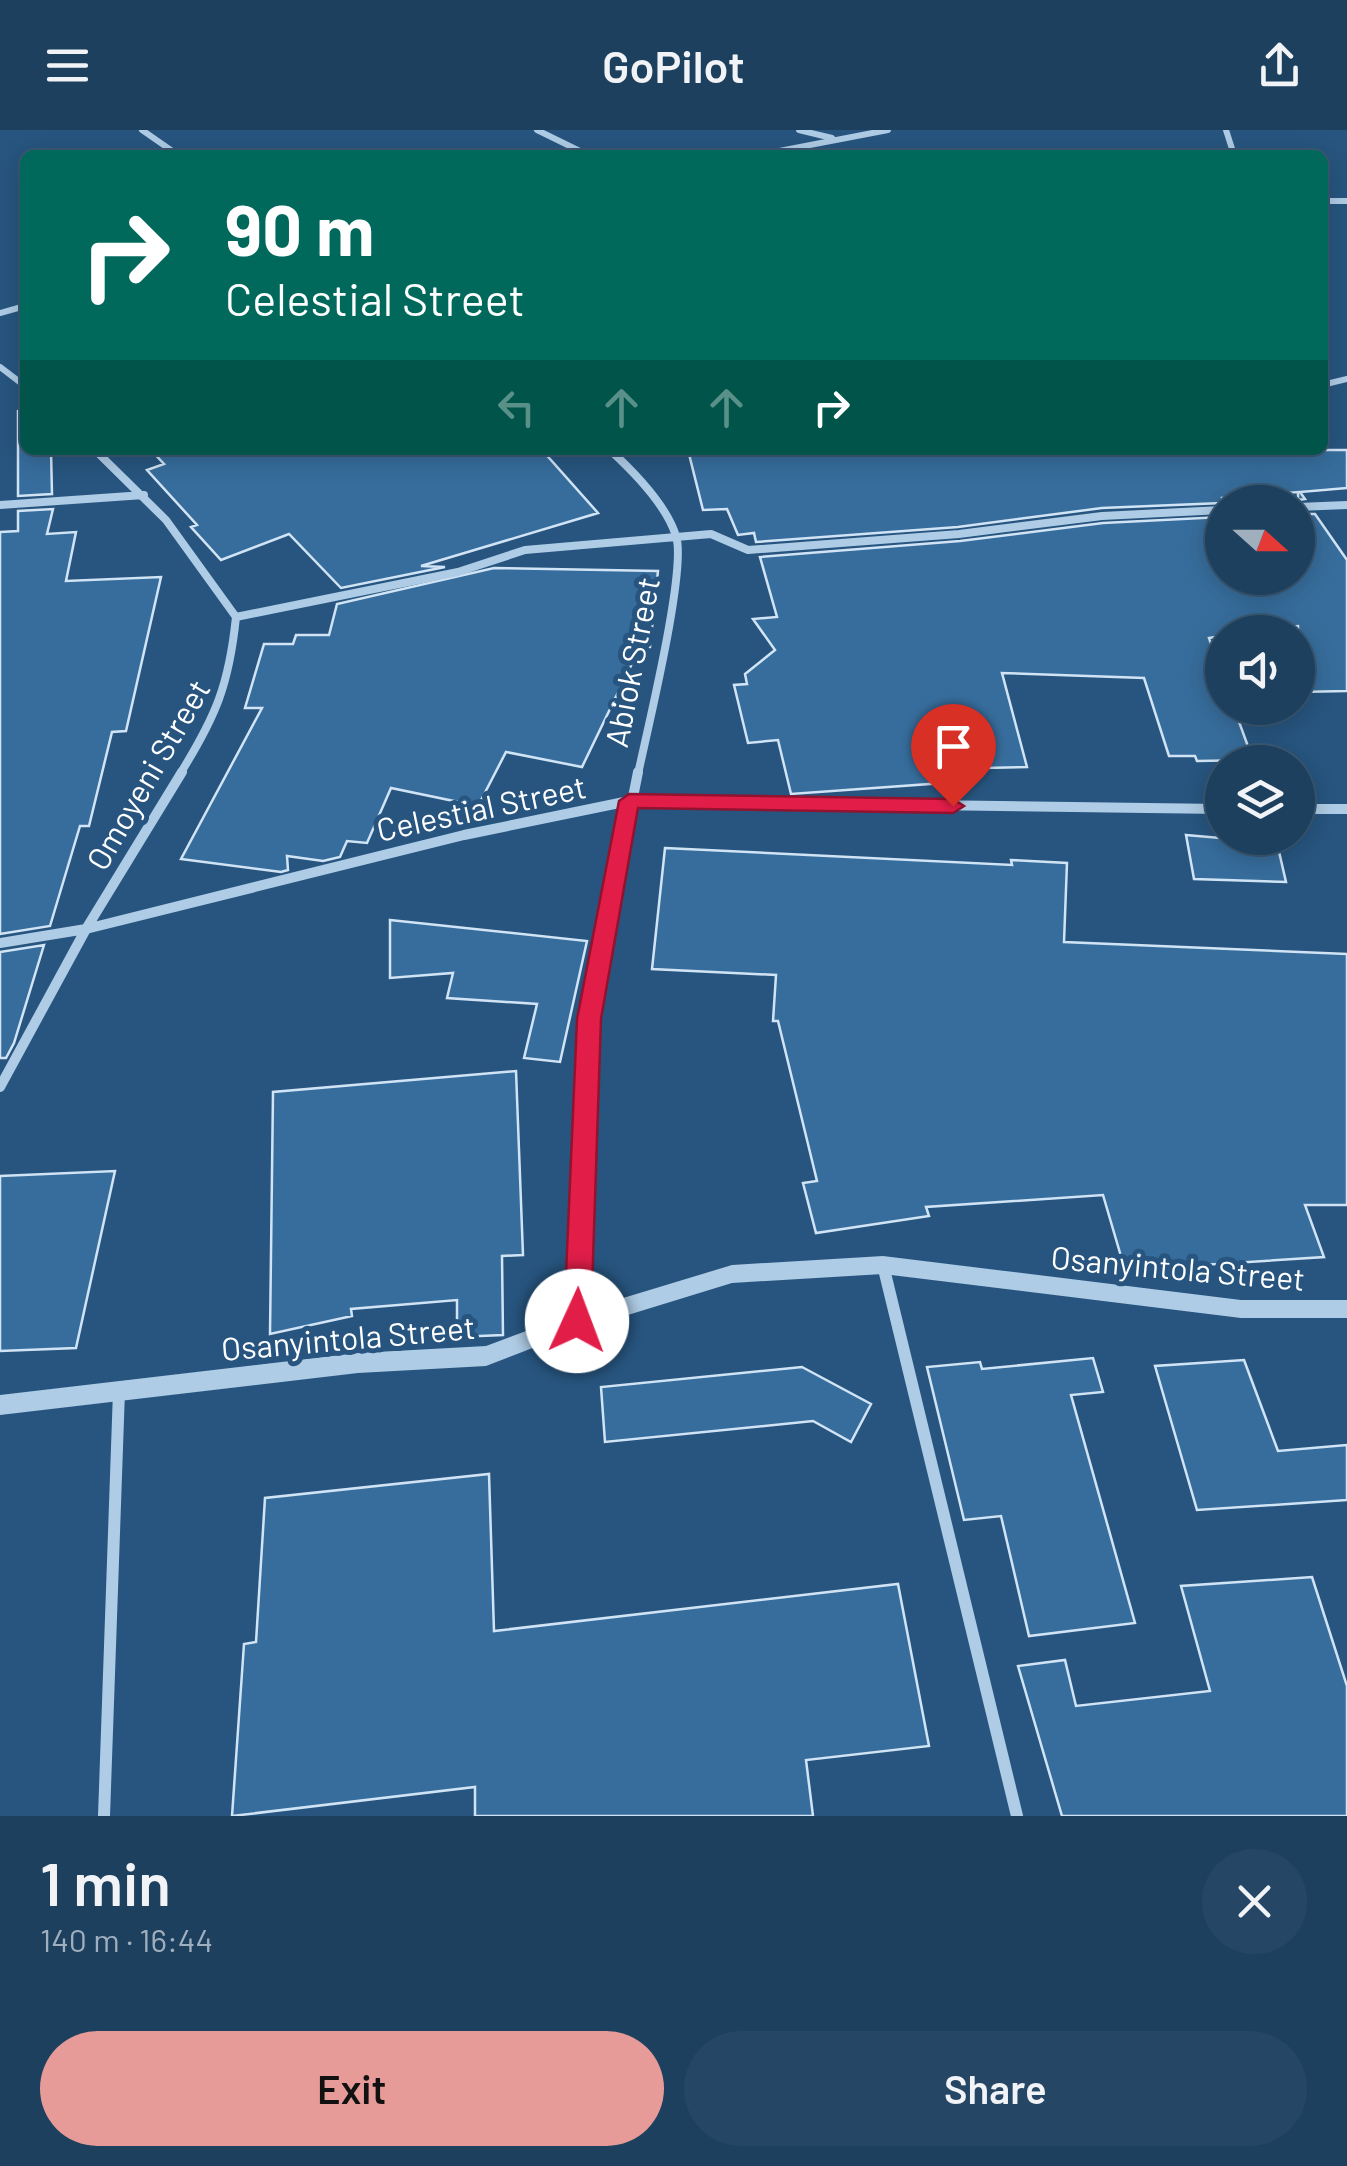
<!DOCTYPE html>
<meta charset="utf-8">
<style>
body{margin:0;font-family:Barlow,sans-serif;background:#254765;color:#f1f3f6;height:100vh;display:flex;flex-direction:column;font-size:38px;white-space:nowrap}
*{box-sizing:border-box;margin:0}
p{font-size:32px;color:#a0afbd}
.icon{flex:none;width:55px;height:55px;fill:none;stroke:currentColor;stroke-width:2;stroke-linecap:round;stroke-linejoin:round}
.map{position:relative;height:1686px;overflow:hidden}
.sheet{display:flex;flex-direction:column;background:#1d405f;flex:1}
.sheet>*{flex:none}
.banner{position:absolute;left:20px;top:20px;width:1308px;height:305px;border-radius:15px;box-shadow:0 5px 25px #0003,0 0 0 2px #3b5974;background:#00695c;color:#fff;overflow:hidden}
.needle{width:65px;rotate:111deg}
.tools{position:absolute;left:1205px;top:355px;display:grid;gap:20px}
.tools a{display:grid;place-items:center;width:110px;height:110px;border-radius:50%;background:#1d405f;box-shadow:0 5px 25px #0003,0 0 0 2px #3b5974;font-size:50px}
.pin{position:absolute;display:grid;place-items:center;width:85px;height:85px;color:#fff;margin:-102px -42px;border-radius:50% 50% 50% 0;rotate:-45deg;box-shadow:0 0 10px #0007}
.pin .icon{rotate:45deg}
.me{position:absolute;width:110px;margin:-55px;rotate:2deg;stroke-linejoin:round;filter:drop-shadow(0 0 8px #0008)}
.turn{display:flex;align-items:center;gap:35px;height:210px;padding:0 40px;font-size:45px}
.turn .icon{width:130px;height:130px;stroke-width:2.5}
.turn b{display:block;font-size:70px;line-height:85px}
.lanes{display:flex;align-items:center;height:95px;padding:0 40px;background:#0003;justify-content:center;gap:50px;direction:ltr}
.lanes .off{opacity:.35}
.round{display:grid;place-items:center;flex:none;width:105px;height:105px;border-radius:52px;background:#254765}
.overview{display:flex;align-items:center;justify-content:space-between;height:170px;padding:0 40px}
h1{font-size:60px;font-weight:600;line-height:75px}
.action{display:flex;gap:20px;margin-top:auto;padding:20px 40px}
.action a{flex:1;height:115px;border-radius:60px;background:#e69b98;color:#111;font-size:40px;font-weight:600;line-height:115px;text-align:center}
.action a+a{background:#254765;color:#f1f3f6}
header{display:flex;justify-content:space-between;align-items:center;height:130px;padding:0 40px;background:#1d405f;font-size:45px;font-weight:600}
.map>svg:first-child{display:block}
.building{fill:#376d9c;stroke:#d1e4f5;stroke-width:2.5}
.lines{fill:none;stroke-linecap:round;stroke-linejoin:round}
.minor-far3{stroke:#aecce5;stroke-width:6}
.minor-far2{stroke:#aecce5;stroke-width:8}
.minor-far1{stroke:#aecce5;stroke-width:10}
.minor{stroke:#aecce5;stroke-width:12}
.tertiary{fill:#aecce5;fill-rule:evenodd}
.route{fill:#e11d48;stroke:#92132f;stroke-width:2.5}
.labels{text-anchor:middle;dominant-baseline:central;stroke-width:10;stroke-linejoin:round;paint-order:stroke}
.street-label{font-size:32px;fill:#fff;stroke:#27557f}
</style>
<header><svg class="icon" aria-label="menu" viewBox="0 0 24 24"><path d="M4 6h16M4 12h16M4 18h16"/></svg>GoPilot<svg class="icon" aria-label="share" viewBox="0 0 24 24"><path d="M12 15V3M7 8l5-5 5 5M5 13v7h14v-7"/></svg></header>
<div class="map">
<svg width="1347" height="1686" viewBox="0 0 1347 1686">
<rect width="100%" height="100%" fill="#27557f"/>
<!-- building -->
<path class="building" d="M 25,280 L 25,320 L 51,320 L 52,364 L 18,366 L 18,281 Z
M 151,320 L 542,320 L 598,383 L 421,436 L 445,437 L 341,458 L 289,404 L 221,430 L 191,397 L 197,395 L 147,340 L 164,334 Z
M 688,320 L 1347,320 L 1347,358 L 1300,362 L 1305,369 L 1298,370 L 1298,362 L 1222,368 L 1222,373 L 1102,378 L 958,397 L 756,412 L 754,403 L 738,405 L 727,379 L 703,380 Z
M 53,379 L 47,404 L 76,402 L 66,451 L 161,447 L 126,601 L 112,602 L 89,696 L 80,696 L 50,796 L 0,804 L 0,402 L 18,401 L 18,381 Z
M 1298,384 L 1315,384 L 1347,430 L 1347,561 L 1298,562 L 1298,496 L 1222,502 L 1222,506 L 1209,508 L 1222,546 L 1222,578 L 1234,578 L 1253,630 L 1197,631 L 1195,626 L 1169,626 L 1144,548 L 1002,543 L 1027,637 L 938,639 L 943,653 L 791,664 L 778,610 L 748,613 L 734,555 L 747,554 L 745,544 L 775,520 L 753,489 L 777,487 L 760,427 L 960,411 L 1103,393 L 1222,387 L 1222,448 L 1298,448 Z
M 494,438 L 658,441 L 650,517 L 640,517 L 582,637 L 506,622 L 478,676 L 391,658 L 367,713 L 347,711 L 340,727 L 323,731 L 287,726 L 288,740 L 281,742 L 181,729 L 262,578 L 245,578 L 264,514 L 293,514 L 296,505 L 329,505 L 337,474 Z
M 1186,705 L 1277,713 L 1286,752 L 1194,749 Z
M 665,718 L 1012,735 L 1011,730 L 1067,733 L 1064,812 L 1347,824 L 1347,1075 L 1305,1075 L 1324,1127 L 1125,1140 L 1103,1065 L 926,1077 L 929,1086 L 816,1103 L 803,1053 L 817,1051 L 778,891 L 773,891 L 776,845 L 652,839 Z
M 390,790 L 587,811 L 560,932 L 524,928 L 537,874 L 447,868 L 453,843 L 390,848 Z
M 44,815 L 14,913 L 6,928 L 0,928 L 0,822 Z
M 516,941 L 523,1125 L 502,1126 L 503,1205 L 457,1207 L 457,1170 L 351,1179 L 352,1186 L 270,1204 L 273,962 Z
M 115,1041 L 76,1218 L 0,1221 L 0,1046 Z
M 1093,1228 L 1103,1262 L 1071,1265 L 1135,1493 L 1029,1506 L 1001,1386 L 964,1390 L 927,1237 L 980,1232 L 982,1239 Z
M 1244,1230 L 1278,1321 L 1347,1315 L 1347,1370 L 1197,1380 L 1155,1236 Z
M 802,1237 L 871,1274 L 851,1312 L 813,1291 L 605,1312 L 601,1257 Z
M 489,1344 L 494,1501 L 898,1454 L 929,1616 L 806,1630 L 813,1686 L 475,1686 L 475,1657 L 232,1686 L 244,1514 L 256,1512 L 265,1368 Z
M 1312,1447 L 1347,1556 L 1347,1686 L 1062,1686 L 1018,1536 L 1065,1530 L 1076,1576 L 1210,1561 L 1181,1456 Z"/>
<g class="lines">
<!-- minor-far3 -->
<path class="minor-far3" d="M 142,0 L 178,25
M 537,0 L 588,25
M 799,0 L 832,8
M 1226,0 L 1234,25
M 758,25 L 888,0
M 1322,71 L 1347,71
M 0,183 L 25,176
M 0,237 L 25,256
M 1322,255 L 1347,249"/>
<!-- minor-far2 -->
<path class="minor-far2" d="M 95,320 L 166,390 L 236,487 C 229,555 216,586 180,644
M 610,320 C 634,342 666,374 676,406 C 687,439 647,601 638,644
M 0,375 L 144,365
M 1298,377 L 1347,375
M 236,487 L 458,442 L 525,420 L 711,404 L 748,420 L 959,404 L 1102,386 L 1222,380"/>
<!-- minor-far1 -->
<path class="minor-far1" d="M 1298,679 L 1347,679
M 0,813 L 86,799 L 464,705 L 629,671 L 1222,679
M 0,957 L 86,799 L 182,642
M 581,1103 L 589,889 L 638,642"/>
<!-- minor -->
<path class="minor" d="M 883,1135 L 1017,1686
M 577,1191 L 581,1100
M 104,1686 L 119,1261"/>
<!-- tertiary -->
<path class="tertiary" d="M 883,1126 L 1241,1170 L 1347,1170 L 1347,1188 L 1241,1188 L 883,1144 L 732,1153 L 579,1200 L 486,1236 L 358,1243 L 0,1285 L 0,1265 L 358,1223 L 486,1216 L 577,1182 L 732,1135 Z"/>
</g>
<!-- route -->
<path class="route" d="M 629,664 L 953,669 L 964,676 L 953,683 L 638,678 L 601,889 L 591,1191 L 587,1200 L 577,1203 L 568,1200 L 564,1191 L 577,889 L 619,671 Z"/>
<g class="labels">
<!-- street labels -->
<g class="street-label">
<text transform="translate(631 532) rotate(-79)">Abiok Street</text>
<text transform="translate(147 644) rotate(-60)">Omoyeni Street</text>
<text transform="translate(481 677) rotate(-12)">Celestial Street</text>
<text transform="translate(1178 1137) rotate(5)">Osanyintola Street</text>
<text transform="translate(348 1207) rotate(-5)">Osanyintola Street</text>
</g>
</g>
</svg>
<div class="tools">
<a><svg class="needle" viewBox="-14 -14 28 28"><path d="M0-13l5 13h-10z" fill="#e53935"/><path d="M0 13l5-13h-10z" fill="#a0afbd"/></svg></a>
<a><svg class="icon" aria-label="sound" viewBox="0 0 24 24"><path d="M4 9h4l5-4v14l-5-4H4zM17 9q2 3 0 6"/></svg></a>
<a><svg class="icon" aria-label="layers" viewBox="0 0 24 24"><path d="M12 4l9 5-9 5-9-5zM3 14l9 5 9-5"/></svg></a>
</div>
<div class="pin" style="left:953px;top:676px;background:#d93025"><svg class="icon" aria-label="arrive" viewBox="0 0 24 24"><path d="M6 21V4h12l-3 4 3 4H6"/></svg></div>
<svg class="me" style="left:577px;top:1191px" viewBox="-20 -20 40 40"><circle r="19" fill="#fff"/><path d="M0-13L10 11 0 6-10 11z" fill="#e11d48"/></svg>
<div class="banner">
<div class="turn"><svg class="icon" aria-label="right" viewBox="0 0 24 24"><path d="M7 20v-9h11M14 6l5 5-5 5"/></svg><div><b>90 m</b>Celestial Street</div></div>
<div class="lanes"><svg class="icon off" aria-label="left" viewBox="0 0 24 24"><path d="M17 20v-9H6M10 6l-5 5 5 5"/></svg><svg class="icon off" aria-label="ahead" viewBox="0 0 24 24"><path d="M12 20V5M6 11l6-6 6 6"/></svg><svg class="icon off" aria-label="ahead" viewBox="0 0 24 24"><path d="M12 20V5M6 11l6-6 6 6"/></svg><svg class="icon" aria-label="right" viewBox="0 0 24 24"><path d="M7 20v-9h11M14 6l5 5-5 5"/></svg></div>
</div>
</div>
<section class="sheet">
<div class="overview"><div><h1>1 min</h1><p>140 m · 16:44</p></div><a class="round"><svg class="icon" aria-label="close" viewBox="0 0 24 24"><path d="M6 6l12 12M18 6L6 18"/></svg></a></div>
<div class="action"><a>Exit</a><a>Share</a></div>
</section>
